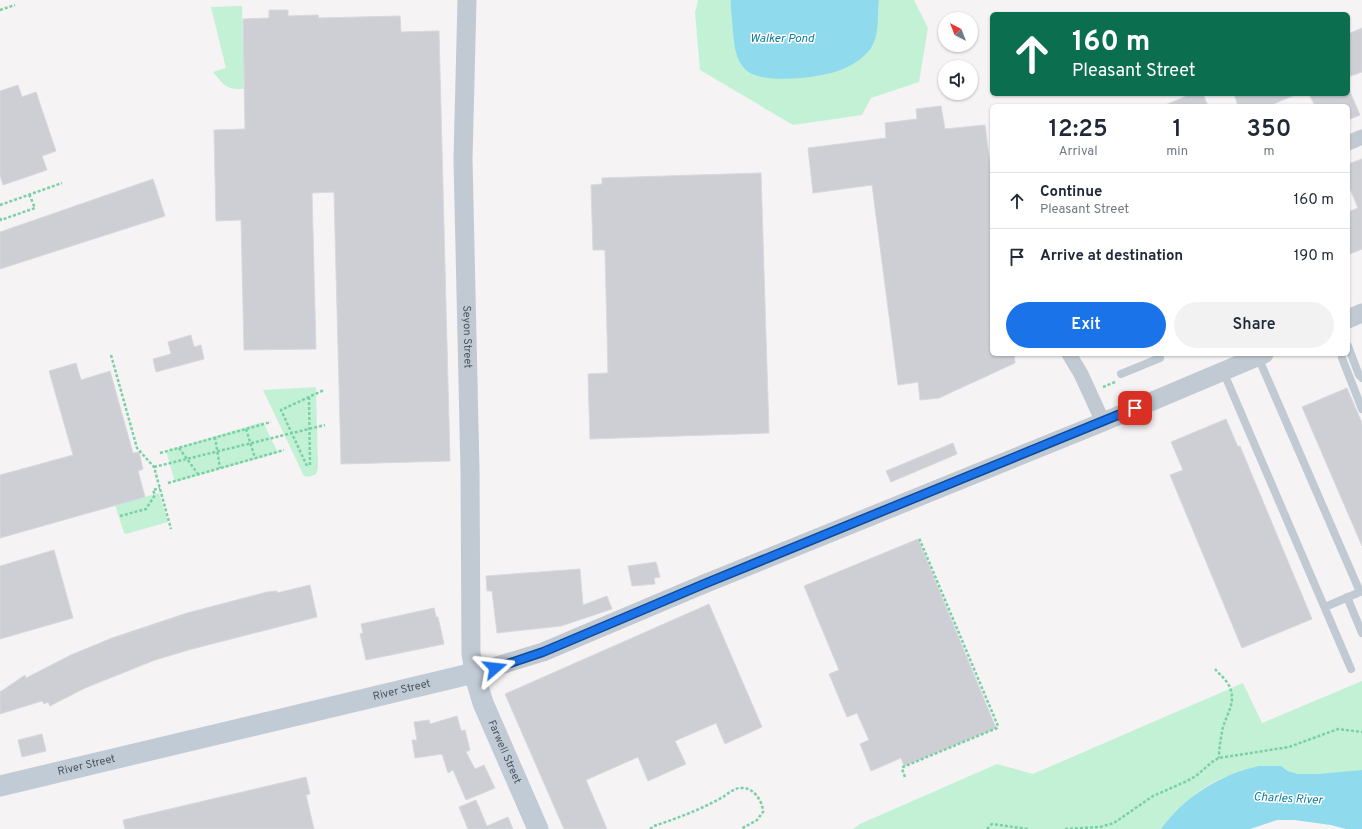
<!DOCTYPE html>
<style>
body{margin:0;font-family:Overpass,sans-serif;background:#f2f2f3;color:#1f2937;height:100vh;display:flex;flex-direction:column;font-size:15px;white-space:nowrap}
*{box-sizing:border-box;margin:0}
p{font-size:13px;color:#747a83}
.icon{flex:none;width:22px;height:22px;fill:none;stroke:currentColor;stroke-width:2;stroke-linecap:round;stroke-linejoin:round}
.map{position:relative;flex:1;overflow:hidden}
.side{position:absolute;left:990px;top:104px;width:360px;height:252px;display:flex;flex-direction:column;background:#fff;border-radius:6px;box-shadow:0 1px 3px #0004}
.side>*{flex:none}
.hud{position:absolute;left:990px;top:12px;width:360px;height:84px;border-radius:6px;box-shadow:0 1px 3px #0004;background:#0b6e4f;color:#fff;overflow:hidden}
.needle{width:26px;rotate:318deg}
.buttons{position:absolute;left:938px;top:12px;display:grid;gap:8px}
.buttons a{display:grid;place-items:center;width:40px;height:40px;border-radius:50%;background:#fff;box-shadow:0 1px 3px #0004;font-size:20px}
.pin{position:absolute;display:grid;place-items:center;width:34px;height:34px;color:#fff;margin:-17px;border-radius:8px;box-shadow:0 2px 6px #0006}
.me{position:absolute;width:44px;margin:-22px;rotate:73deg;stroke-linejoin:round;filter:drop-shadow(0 0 3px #0008)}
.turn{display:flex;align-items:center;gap:14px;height:84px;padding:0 16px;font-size:18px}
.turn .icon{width:52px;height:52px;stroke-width:2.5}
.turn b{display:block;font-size:28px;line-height:34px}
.eta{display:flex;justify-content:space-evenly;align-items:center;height:68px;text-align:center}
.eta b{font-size:24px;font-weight:600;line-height:28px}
.action{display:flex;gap:8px;margin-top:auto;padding:8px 16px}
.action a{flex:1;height:46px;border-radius:24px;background:#1a73e8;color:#fff;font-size:16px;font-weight:600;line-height:46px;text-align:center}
.action a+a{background:#f2f2f3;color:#1f2937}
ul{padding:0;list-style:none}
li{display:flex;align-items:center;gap:12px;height:56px;padding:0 16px;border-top:1px solid #e0e1e3}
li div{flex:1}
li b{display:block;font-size:15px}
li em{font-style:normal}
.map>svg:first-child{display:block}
.green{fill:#c3f1d5}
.water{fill:#90daee}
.building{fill:#cdcfd5;stroke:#d7d9de}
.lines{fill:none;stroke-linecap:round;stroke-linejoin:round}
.path{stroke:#7ad0a6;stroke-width:2.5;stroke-dasharray:3 2;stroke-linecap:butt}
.service{stroke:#c1cad2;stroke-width:8}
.minor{stroke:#c1cad2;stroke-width:15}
.tertiary{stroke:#c1cad2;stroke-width:19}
.secondary{stroke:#c1cbd6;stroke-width:21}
.route-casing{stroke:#114b97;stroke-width:10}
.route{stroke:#1a73e8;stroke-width:7}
.labels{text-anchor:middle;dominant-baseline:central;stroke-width:3;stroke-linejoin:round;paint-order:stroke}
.street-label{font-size:11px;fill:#4a5661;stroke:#fff}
.water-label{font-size:12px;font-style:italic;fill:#0c7c9b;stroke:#fff}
</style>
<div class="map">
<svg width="1362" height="829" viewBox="0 0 1362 829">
<rect width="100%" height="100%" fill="#f5f3f3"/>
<!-- green -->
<path class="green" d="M 698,0 L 914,0 L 928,28 L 919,82 L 871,98 L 862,115 L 793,125 L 700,70 L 695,13 Z
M 242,6 L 244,89 C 226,90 224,85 213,72 L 226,68 L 211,7 Z
M 316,387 L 318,468 L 316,474 L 309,477 L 304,476 L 302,472 L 263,390 Z
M 263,422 L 278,453 L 175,482 L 166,451 Z
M 159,493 L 168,522 L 126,534 L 124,533 L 115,505 Z
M 1362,681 L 1362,770 C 1342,772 1317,777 1298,774 C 1292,773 1286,770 1281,766 C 1262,770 1242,773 1223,778 C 1204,784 1172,813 1161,829 L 853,829 L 860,824 L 997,764 L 1033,774 L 1243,683 L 1262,723 Z"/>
<!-- water -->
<path class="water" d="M 731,0 L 879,0 C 877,15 880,34 871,48 C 865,57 853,65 843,69 C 823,78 762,85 746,70 C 733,58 734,37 732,21 C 732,14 730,7 731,0 Z
M 1259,766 L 1281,766 L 1288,771 L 1298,774 L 1319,774 L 1362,770 L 1362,829 L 1346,829 L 1331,825 L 1294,820 L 1277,820 L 1250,829 L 1161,829 C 1184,797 1221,774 1259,766 Z"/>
<!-- building -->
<path class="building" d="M 269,10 L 288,10 L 288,16 L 318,15 L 319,18 L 400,16 L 401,32 L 439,31 L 450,461 L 341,464 L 334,192 L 312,193 L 316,349 L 244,350 L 241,220 L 216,221 L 214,130 L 245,129 L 243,19 L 269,18 Z
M 1362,28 L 1362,72 L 1348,77 L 1348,34 Z
M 18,85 L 22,97 L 36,92 L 56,151 L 42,156 L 47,170 L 3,185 L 0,175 L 0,91 Z
M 1348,87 L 1360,115 L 1348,120 L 1348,106 L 1315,106 L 1309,94 L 1348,94 Z
M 1191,94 L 1203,94 L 1208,106 L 1163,106 Z
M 1234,94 L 1297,94 L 1269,106 L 1238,106 Z
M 941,106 L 945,129 L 985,125 L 992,180 L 992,354 L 1014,354 L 1015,363 L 939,398 L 920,400 L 918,382 L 898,385 L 872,185 L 813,193 L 808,148 L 886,138 L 885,123 L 917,119 L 916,109 Z
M 1362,159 L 1362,249 L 1348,255 L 1348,212 L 1358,208 L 1348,184 L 1348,164 Z
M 761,173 L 769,433 L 590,439 L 588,374 L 608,373 L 605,250 L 593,250 L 591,185 L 602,184 L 602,178 Z
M 153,179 L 165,216 L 0,269 L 0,232 Z
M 191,335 L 194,347 L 201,345 L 204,359 L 156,372 L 153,359 L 171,354 L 168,342 Z
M 76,363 L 81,380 L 110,371 L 133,453 L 139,452 L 143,469 L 138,471 L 145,497 L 0,538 L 0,475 L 73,455 L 49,371 Z
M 1347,388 L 1362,423 L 1362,546 L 1302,407 Z
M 1226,419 L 1238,447 L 1240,446 L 1312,619 L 1242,648 L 1170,475 L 1183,470 L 1171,442 Z
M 953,443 L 957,454 L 891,482 L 886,471 Z
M 918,539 L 996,728 L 904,766 L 901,758 L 871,771 L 860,744 L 869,740 L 857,713 L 847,717 L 829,674 L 839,670 L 804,586 Z
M 54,550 L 73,618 L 0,639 L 0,566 Z
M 656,562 L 660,577 L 654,578 L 655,584 L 632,586 L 628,566 Z
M 580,569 L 583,605 L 607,596 L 612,609 L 561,626 L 497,633 L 492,591 L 487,591 L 486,576 Z
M 310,585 L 317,617 L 192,649 L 155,660 L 85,688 L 50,706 L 48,702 L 44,704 L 42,701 L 0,714 L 0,692 L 25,675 L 26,678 L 71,655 L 112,638 L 187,613 L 267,592 L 277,591 L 277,593 Z
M 709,604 L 762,727 L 725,744 L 716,723 L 675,741 L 686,764 L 648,781 L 638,757 L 586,780 L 607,829 L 564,829 L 505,694 Z
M 434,608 L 436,617 L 438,617 L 444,644 L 366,660 L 360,634 L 363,633 L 361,624 Z
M 457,716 L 461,731 L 465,730 L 470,750 L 466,752 L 475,769 L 484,765 L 495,788 L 466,800 L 453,770 L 448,773 L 442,754 L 415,758 L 412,740 L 417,740 L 414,722 L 429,720 L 430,724 Z
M 42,734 L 46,751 L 22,757 L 18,740 Z
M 306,777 L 310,794 L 306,795 L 314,829 L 125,829 L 123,820 Z
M 476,800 L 487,826 L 508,817 L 513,829 L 468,829 L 459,807 Z"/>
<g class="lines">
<!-- path -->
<path class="path" d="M 0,10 L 15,5
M 0,205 L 62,183
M 0,218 L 1,220 L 35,208 L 29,194
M 111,355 L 137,448 L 154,467 L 171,529
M 1103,387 L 1115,382
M 309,397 L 310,466
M 246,429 L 255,458
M 215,437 L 220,468
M 179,448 L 198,474
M 160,453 L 271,422
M 307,466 L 281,410 L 324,390
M 154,467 L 325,425
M 168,483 L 284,450
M 120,516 L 146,509 L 155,495 L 153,490 L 160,488
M 1215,669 C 1220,675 1228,681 1230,688 C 1236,702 1227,714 1223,727 C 1221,737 1219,747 1219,758
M 905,777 L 902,769 L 903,767 L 997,728 L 998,726 L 919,538
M 650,829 L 654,826 C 678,818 702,809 723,797 C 729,793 735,787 743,788 C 754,788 763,802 763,812 L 757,820 L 741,829
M 987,829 L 992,824 L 1028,829
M 1065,829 L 1100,827 L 1114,823 L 1153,796 L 1187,781 L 1196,776 L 1212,762 L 1219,758 L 1289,747 L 1338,729 L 1362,732"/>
<!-- service -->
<path class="service" d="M 1348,346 L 1359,375 L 1362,378
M 1258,357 L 1360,592 L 1325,607
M 1342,358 L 1362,409
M 1223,371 L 1351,669
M 1121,374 L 1160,358
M 1347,597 L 1362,633"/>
<!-- minor -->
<path class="minor" d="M 1348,143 L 1362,137
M 1069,354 L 1081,374 L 1103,422"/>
<!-- tertiary -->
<g class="tertiary">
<path id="s1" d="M 467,0 L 463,159 L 470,471 L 471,653 L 474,673 L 543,652 L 704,584 L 1103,422 L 1264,354"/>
<path d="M 1348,319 L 1362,313"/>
</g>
<!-- secondary -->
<path class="secondary" id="s2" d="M 0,786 L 474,673 L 483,703 L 538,829"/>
</g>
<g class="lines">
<defs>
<path id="route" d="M 495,668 L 543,652 L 704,584 L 1135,408"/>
</defs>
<!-- route casing -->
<use href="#route" class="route-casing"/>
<!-- route -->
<use href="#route" class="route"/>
</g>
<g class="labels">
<!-- street labels -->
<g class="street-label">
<text stroke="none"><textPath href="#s1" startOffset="337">Seyon Street</textPath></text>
<text stroke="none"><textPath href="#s2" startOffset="413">River Street</textPath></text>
<text stroke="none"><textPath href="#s2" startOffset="572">Farwell Street</textPath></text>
<text stroke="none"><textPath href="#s2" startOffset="89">River Street</textPath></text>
</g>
<!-- water labels -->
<g class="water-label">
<text x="782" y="39">Walker Pond</text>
<text transform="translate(1288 799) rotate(3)">Charles River</text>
</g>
</g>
</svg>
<div class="buttons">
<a><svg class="needle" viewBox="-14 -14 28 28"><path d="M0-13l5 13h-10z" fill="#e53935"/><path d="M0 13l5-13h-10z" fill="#747a83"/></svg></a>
<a><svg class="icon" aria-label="sound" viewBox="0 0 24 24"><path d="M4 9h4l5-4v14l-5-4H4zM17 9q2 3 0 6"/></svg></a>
</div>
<div class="pin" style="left:1135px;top:408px;background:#d93025"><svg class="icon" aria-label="arrive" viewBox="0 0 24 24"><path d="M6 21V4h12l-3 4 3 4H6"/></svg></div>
<svg class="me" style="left:495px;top:668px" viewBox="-20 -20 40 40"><path d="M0-17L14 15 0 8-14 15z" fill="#1a73e8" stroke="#fff" stroke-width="4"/></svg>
<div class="hud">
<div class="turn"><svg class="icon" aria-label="ahead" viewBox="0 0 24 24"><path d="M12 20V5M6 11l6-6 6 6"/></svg><div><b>160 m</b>Pleasant Street</div></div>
</div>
<section class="side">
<div class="eta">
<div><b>12:25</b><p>Arrival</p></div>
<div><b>1</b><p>min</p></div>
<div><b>350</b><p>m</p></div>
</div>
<ul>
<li><svg class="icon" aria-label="ahead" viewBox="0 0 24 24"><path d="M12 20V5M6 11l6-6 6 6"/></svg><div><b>Continue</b><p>Pleasant Street</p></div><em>160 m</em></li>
<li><svg class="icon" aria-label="arrive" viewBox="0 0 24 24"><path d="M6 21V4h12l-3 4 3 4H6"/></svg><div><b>Arrive at destination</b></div><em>190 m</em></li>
</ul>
<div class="action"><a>Exit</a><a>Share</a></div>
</section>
</div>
